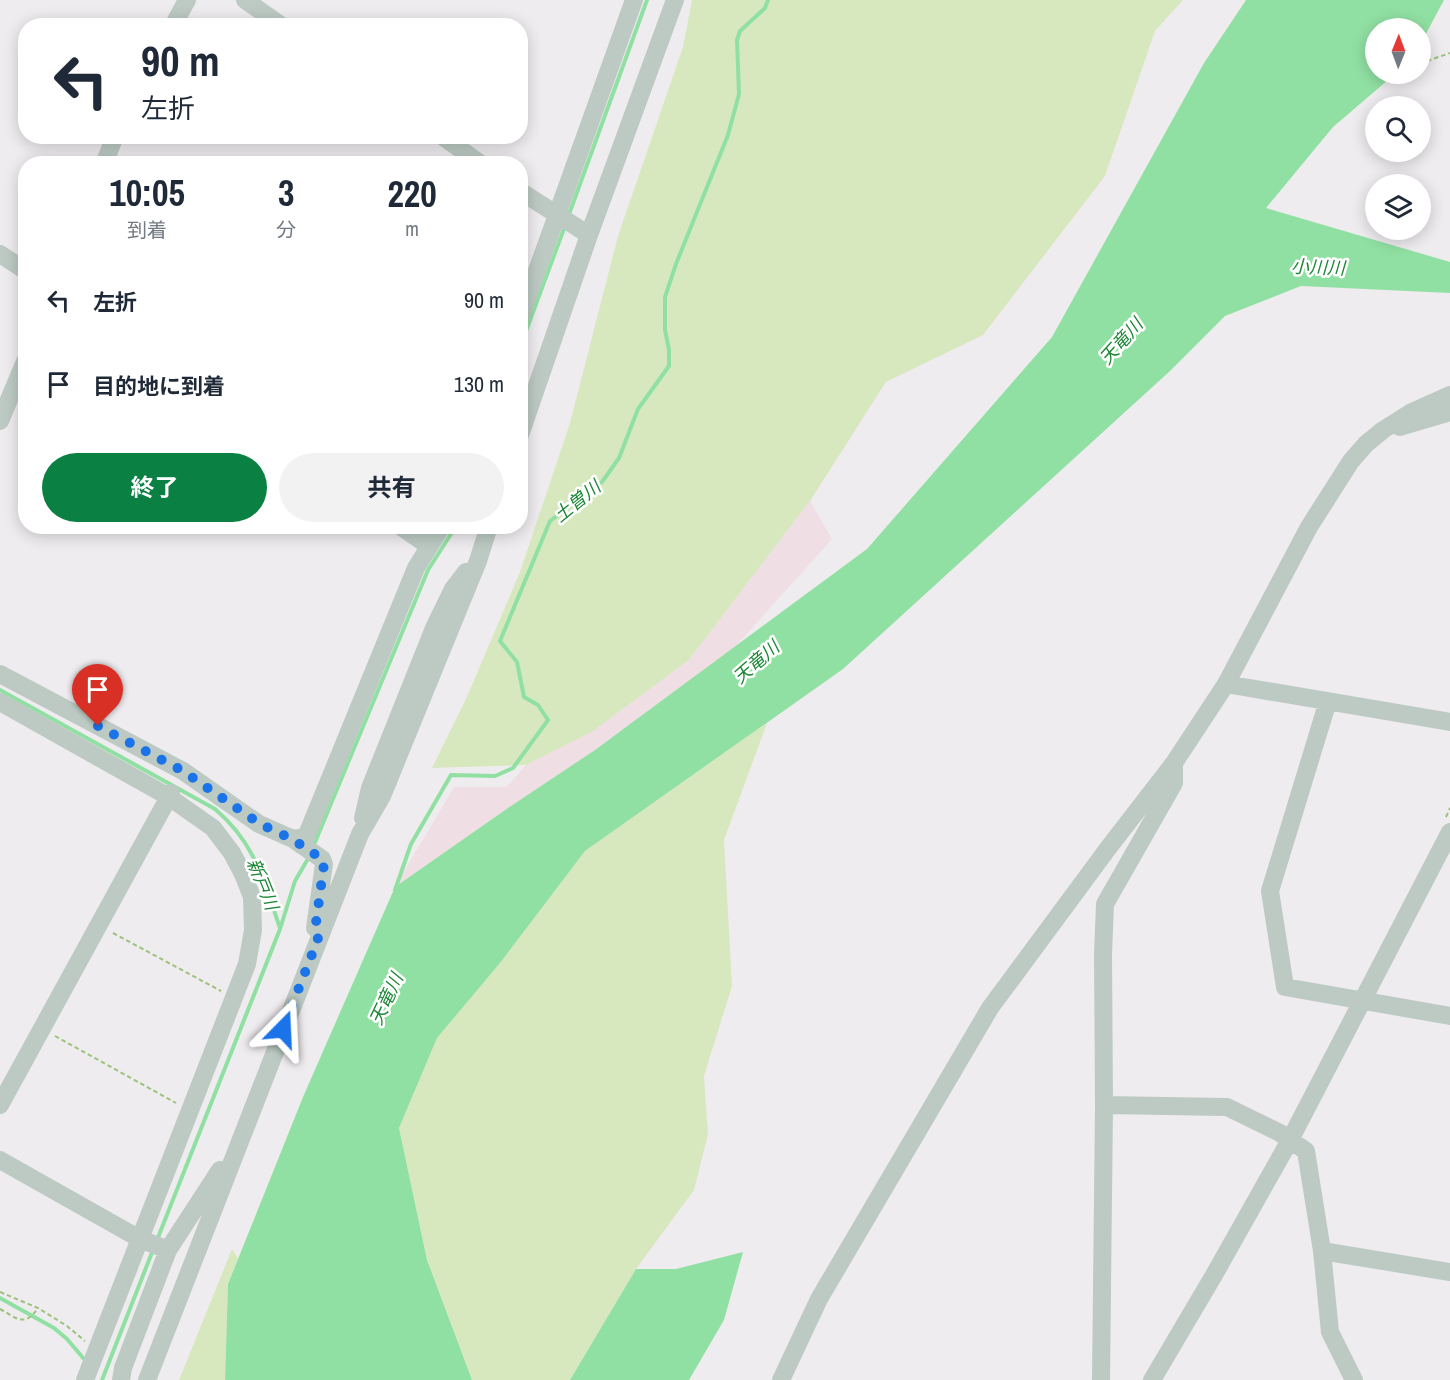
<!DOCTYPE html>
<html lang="ja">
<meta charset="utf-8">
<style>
body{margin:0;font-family:"Archivo Narrow","Noto Sans JP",sans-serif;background:#f2f2f3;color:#1f2937;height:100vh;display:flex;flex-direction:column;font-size:22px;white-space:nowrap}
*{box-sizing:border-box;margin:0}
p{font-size:20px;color:#747a83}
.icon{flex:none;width:33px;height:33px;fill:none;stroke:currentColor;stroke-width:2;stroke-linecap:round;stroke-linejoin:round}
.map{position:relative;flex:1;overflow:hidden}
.sheet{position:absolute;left:18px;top:156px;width:510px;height:378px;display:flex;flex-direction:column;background:#fff;border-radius:24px;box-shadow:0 3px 15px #0003}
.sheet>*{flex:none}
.guide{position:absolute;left:18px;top:18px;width:510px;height:126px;border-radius:24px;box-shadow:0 3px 15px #0003;background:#fff;color:#1f2937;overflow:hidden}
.needle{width:39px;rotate:1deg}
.controls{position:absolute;left:1365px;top:18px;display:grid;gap:12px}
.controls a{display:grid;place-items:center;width:66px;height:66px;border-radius:50%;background:#fff;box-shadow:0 3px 15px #0003;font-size:30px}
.pin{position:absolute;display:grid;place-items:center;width:51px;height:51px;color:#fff;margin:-62px -26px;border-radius:50% 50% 50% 0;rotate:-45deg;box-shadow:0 0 6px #0007}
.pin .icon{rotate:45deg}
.me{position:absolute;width:66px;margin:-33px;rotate:21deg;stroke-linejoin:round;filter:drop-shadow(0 0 4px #0008)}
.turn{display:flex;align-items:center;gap:21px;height:126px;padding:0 24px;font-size:27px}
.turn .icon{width:78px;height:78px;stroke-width:2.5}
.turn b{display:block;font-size:42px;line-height:51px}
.eta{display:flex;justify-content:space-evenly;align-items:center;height:102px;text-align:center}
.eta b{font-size:36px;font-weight:700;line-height:42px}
.button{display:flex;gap:12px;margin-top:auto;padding:12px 24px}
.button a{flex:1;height:69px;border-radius:36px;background:#0b8043;color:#fff;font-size:24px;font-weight:700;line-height:69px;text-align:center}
.button a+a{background:#f2f2f3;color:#1f2937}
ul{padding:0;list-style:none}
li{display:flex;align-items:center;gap:18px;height:84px;padding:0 24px}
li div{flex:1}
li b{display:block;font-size:22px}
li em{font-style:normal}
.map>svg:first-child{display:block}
.green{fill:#d7e8bf}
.sand{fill:#efdee3}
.water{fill:#91e0a3}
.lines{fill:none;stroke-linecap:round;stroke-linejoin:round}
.stream{stroke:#91e0a3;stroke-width:4}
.path{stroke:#9cc27b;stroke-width:2;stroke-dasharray:4.5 3;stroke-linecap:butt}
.minor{stroke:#bccac3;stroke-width:18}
.route{stroke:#1a73e8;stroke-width:10;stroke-dasharray:0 18}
.labels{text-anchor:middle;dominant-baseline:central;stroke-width:5;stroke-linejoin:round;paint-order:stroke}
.water-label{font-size:18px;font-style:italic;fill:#1c8734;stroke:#fff}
</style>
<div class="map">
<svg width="1450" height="1380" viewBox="0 0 1450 1380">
<rect width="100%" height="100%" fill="#efecef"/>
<!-- green -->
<path class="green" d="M 692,0 L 1183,0 L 1155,31 L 1105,176 L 983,335 L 886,382 L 810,501 L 689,660 L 592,732 L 526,765 L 432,768 L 466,699 L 520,572 L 570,423 L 618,236 L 683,47 Z
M 767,723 L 724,840 L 732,986 L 704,1076 L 708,1134 L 694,1190 L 636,1269 L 570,1380 L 472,1380 L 427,1260 L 399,1128 L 437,1038 L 500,963 L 585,851 Z
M 232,1249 L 238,1258 L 228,1284 L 225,1380 L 179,1380 Z"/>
<!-- sand -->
<path class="sand" d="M 810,501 L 832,539 L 734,648 L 595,750 L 508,808 L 395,887 L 454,787 L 507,787 L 526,765 L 592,732 L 689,660 Z"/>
<!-- water -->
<path class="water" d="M 1246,0 L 1444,0 L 1421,43 L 1420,28 L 1376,28 L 1376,74 L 1395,74 L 1333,127 L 1266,208 L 1450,262 L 1450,293 L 1301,286 L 1225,316 L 1170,371 L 843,669 L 585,851 L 500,963 L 437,1038 L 399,1128 L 427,1260 L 472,1380 L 225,1380 L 228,1284 L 303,1097 L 395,887 L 508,808 L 595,750 L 867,549 L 1052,337 L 1204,63 Z
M 743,1252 L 724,1320 L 689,1380 L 570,1380 L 636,1269 L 676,1269 Z"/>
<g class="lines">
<!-- stream -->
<path class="stream" d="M 568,217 L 647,0
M 520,347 L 565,226
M 0,690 L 215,809 C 256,844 263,880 280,928
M 313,847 L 428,570 L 456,526
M 395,890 L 411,844 L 451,775 L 495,776 L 513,768 L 548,720 L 538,705 L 524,697 L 517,662 L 500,641 L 550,521 L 602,482 L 619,458 L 638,409 L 669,366 L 669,350 L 665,330 L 665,297 L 676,264 L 728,135 L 739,94 L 737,40 L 740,31 L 765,8 L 768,0
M 157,1240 L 280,929 L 295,881 L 309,857
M 0,1298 L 54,1328 L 67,1339 L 84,1359
M 102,1380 L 153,1250"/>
<!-- path -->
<path class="path" d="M 1427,61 L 1450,53
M 1446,817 L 1450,808
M 113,933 L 221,991
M 55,1036 L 176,1103
M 0,1292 L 38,1308 L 67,1326 L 85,1341
M 0,1309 C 17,1318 24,1328 38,1308"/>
<!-- minor -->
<path class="minor" d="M 245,0 L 282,26
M 173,26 L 187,0
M 442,136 L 481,164
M 104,164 L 115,136
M 520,191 L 589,235
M 0,254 L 26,271
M 520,318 L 634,0
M 0,421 L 26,359
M 1400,427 L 1450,412
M 520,435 L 589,235 L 675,0
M 400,526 L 429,546
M 0,674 L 183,771 L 259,824 L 293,839 L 322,859 L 324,864 L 315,928
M 1226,684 L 1450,722
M 1328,701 L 1270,891 L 1285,987 L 1450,1016
M 0,702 L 169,797 L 213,828 L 232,853 L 243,874 L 252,897 L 253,930 L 247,964 L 85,1380
M 388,782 L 380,763 L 434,628 L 453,589 L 466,572
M 363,818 L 370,788 L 380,763
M 293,839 L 306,837 L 416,568 L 442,526
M 0,1105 L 171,793
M 1104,1105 L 1227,1107 L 1280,1133 L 1306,1151 L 1322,1251 L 1330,1332 L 1354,1380
M 0,1160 L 140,1239 L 168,1250 L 220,1170
M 1322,1251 L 1450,1272
M 121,1380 L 123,1368 L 168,1250
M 147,1380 L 360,834 L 382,796 L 478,561 L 489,526
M 781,1380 L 819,1299 L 990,1008 L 1109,847 L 1174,763 L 1226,684 L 1309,527 L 1351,461 L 1366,444 L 1383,430 L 1410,413 L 1450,395
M 1101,1380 L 1104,1105 L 1103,954 L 1105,904 L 1174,783 L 1174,765
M 1152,1380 L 1214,1275 L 1290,1140 L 1450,832"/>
</g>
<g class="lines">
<!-- route -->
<path class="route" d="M 98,726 L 183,771 L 260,824 L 292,839 L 322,859 L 324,864 L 315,930 L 318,939 L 283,1029"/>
</g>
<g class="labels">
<!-- water labels -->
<g class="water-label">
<text transform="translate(1318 267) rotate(2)">小川川</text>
<text transform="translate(1121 341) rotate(-48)">天竜川</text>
<text transform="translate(577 501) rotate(-39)">土曽川</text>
<text transform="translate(756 662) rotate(-41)">天竜川</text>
<text transform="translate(263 884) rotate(68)">新戸川</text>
<text transform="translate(386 999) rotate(-65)">天竜川</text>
</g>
</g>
</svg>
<div class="controls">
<a><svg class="needle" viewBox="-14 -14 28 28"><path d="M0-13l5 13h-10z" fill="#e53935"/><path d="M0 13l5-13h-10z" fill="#747a83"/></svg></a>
<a><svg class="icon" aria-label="search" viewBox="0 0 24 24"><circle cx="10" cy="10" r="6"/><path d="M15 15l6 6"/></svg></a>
<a><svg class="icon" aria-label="layers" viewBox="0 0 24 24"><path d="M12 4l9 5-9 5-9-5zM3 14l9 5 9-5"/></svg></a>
</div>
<div class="pin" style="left:98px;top:726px;background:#d93025"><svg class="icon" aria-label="arrive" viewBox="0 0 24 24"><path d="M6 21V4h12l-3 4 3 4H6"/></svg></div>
<svg class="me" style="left:283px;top:1029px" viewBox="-20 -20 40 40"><path d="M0-17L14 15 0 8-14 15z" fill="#1a73e8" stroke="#fff" stroke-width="4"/></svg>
<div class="guide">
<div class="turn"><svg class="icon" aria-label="left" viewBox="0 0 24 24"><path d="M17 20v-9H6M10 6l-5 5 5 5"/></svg><div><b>90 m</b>左折</div></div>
</div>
<section class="sheet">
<div class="eta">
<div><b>10:05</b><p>到着</p></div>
<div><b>3</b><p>分</p></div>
<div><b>220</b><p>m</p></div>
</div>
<ul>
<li><svg class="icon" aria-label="left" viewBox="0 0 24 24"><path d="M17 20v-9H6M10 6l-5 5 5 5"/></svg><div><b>左折</b></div><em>90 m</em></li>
<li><svg class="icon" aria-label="arrive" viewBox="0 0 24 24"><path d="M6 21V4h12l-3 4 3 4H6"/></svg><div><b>目的地に到着</b></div><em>130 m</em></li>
</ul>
<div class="button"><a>終了</a><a>共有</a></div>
</section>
</div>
